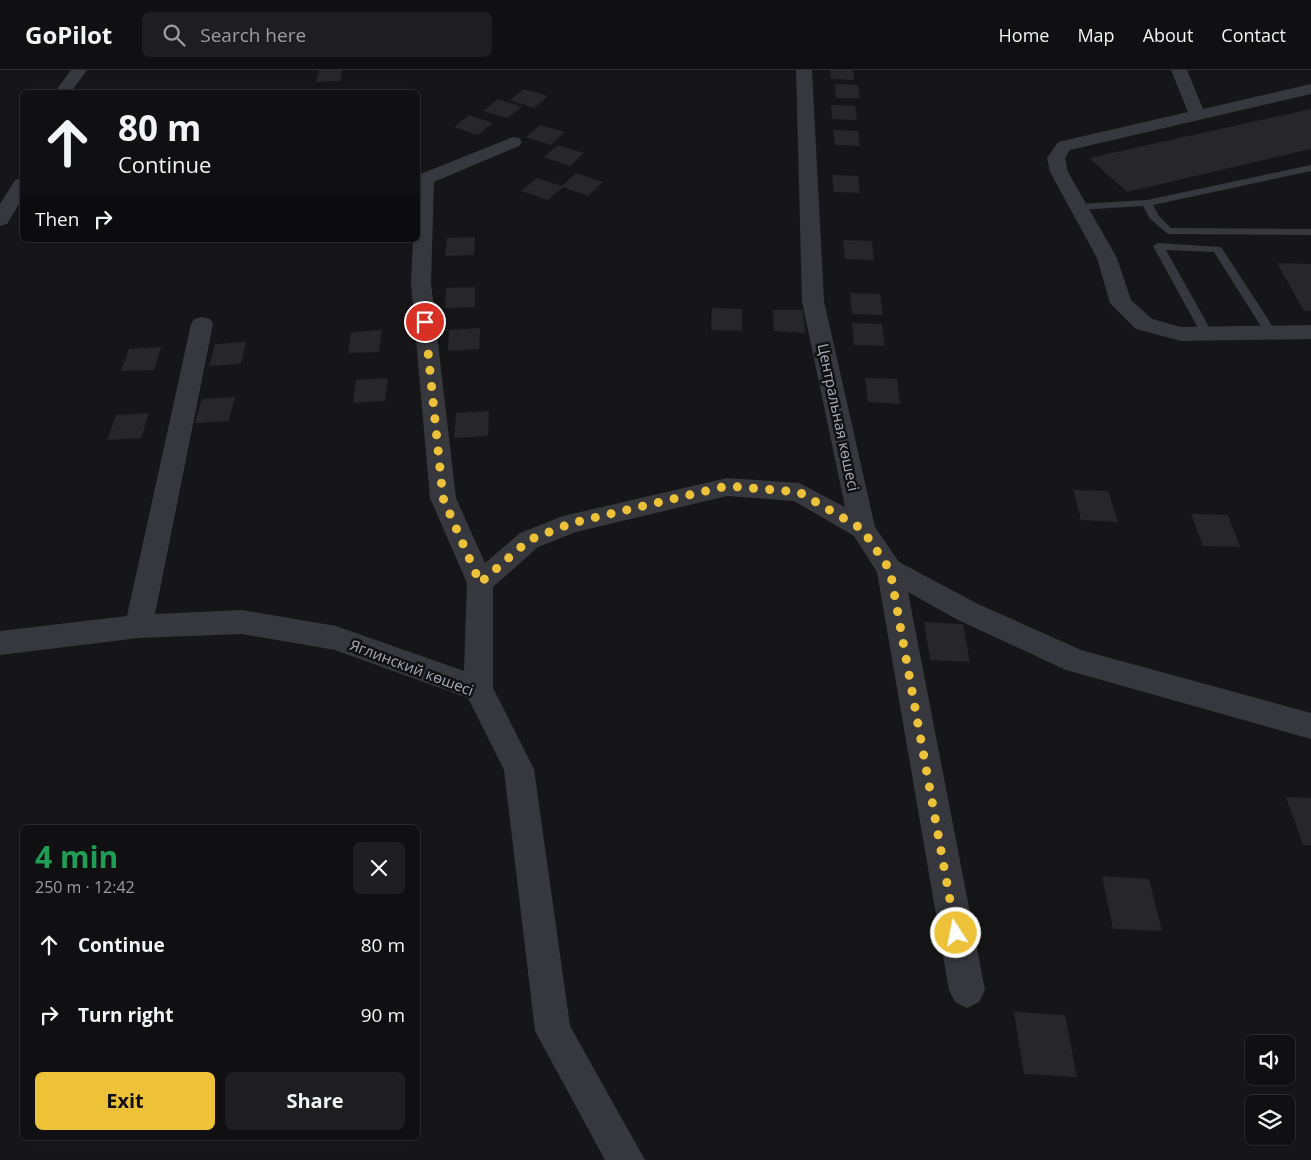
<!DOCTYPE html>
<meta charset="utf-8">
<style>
body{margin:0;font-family:"Open Sans",sans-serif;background:#1e1e20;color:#f1f3f6;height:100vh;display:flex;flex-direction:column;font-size:19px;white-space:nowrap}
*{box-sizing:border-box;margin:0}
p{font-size:16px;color:#9c9d9f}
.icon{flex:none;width:28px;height:28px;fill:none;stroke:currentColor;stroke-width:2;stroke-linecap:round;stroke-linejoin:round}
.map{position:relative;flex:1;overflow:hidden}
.drawer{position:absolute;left:20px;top:755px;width:400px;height:315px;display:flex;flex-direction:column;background:#101012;border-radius:8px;box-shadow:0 1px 4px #0004,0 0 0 1px #303032}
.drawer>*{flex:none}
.banner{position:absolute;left:20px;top:20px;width:400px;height:152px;border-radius:8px;box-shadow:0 1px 4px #0004,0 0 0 1px #303032;background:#101012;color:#f1f3f6;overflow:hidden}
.fabs{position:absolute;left:1245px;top:965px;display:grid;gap:10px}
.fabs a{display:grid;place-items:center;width:50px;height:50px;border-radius:8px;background:#101012;box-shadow:0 1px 4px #0004,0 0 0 1px #303032;font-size:25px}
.pin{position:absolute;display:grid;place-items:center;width:42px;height:42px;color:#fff;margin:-21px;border:2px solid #fff;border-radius:50%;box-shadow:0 1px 5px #0007}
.me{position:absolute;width:55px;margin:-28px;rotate:349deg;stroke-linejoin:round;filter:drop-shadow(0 0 4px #0008)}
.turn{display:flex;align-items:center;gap:18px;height:105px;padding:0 15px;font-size:22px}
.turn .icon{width:65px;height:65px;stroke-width:2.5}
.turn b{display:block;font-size:35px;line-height:42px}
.then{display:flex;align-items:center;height:48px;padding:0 15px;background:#0003;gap:10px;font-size:19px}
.round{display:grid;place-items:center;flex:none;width:52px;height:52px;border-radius:8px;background:#1e1e20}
.headline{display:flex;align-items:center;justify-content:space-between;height:85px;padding:0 15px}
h1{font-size:30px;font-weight:700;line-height:38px;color:#1e9e55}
.cta{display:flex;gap:10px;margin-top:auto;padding:10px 15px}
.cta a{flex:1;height:58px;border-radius:8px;background:#edc239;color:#111;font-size:20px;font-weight:700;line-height:58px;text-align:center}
.cta a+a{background:#1e1e20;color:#f1f3f6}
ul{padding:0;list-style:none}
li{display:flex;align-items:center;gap:15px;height:70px;padding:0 15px}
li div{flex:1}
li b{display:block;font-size:19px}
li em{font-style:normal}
header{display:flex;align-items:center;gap:30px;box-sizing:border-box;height:70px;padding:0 25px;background:#101012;border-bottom:1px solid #303032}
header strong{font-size:24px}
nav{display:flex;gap:28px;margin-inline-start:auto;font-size:18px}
.search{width:350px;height:45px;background:#1e1e20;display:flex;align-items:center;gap:12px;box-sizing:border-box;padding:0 18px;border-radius:8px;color:#9c9d9f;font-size:19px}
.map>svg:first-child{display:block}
.building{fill:#272629}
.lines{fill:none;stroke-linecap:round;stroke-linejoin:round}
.service{fill:#37383d;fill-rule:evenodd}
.minor{fill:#37383d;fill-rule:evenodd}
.route{stroke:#edc239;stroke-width:9;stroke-dasharray:0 16.2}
.labels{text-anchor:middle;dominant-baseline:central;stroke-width:5;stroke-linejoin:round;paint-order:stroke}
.street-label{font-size:15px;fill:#a9acb8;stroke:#111113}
</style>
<header>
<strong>GoPilot</strong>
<div class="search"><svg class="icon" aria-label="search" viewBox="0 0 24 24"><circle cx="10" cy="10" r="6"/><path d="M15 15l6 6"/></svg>Search here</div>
<nav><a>Home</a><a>Map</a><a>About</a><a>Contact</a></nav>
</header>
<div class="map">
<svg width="1311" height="1090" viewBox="0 0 1311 1090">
<rect width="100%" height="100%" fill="#161618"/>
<!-- building -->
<path class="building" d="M 319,0 L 342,0 L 340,11 L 316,12 Z
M 830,0 L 853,0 L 854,10 L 831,9 Z
M 835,14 L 858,15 L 860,28 L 836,28 Z
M 524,19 L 548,26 L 534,38 L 510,30 Z
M 498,29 L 522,37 L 507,48 L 483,41 Z
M 831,35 L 855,36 L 857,50 L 832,49 Z
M 1311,39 L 1311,79 L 1127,122 L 1089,88 Z
M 469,45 L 493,53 L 478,65 L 454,57 Z
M 540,55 L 565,62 L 551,75 L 526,67 Z
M 833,60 L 858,61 L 860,76 L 835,75 Z
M 558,75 L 584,83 L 570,96 L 544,87 Z
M 576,103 L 603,112 L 588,126 L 563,117 L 548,130 L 521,121 L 537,108 L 562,116 Z
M 832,105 L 858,106 L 860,123 L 834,122 Z
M 475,167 L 474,185 L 445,186 L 447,168 Z
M 843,170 L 872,171 L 874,190 L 845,189 Z
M 1277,193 L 1311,194 L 1311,241 L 1304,241 Z
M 475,217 L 475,237 L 445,238 L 446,218 Z
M 850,223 L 880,224 L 883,245 L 852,244 Z
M 712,238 L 742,239 L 742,261 L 711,260 Z
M 773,240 L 803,240 L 805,263 L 774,261 Z
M 852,253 L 882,254 L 885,276 L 854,275 Z
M 480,258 L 479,279 L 448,281 L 449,260 Z
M 382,260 L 379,282 L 348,283 L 351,262 Z
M 246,272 L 241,294 L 209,296 L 215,274 Z
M 161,277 L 154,300 L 121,301 L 129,279 Z
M 388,308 L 385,331 L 353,333 L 356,310 Z
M 865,308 L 897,309 L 900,334 L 868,332 Z
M 235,327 L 229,351 L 195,353 L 202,329 Z
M 489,341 L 488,366 L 454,368 L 456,343 Z
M 149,343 L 141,368 L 107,370 L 116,345 Z
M 1073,420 L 1108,421 L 1118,452 L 1081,450 Z
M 1191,444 L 1228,445 L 1240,477 L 1203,476 Z
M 924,552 L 963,554 L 970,592 L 930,590 Z
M 1286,727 L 1311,728 L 1311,775 L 1303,775 Z
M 1102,806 L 1149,809 L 1162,861 L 1113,859 Z
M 1014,942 L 1065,945 L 1077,1007 L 1024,1004 Z"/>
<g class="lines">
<!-- service -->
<path class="service" d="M 1311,95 L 1311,101 L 1153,135 L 1159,146 L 1171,158 L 1311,159 L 1311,165 L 1168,164 L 1150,149 L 1143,136 L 1079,140 L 1074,137 L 1079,134 L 1147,130 Z
M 1158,173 L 1221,177 L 1277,263 L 1275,266 L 1267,266 L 1214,182 L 1166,180 L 1213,264 L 1211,267 L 1203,267 L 1153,176 Z"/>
<!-- minor -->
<path class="minor" d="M 71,0 L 87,0 L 71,22 L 55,22 Z
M 796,0 L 812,0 L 824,231 L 875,457 L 899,492 L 978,534 L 1081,580 L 1311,643 L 1311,669 L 1066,600 L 958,550 L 908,522 L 985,920 L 979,932 L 967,938 L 955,932 L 949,920 L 877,502 L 854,466 L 794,431 L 727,426 L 576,462 L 538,477 L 493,517 L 493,618 L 534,699 L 570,956 L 645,1090 L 605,1090 L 535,961 L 504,700 L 468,628 L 335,580 L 242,564 L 139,568 L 0,585 L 0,561 L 127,546 L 191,254 L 194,249 L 202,247 L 210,249 L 213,254 L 155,544 L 242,540 L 336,556 L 464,601 L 467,513 L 430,428 L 411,213 L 413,170 L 418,170 L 418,105 L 513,67 L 519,68 L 522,72 L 519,76 L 434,112 L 431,213 L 456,428 L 485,493 L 520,463 L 563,446 L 727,408 L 799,413 L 845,437 L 802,231 Z
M 1171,0 L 1187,0 L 1203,39 L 1311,14 L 1311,24 L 1070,80 L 1065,88 L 1068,102 L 1117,188 L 1131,230 L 1152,249 L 1181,257 L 1311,255 L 1311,269 L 1181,271 L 1136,259 L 1110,233 L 1097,188 L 1050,102 L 1047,88 L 1058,72 L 1188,42 Z
M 22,108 L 22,129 L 7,154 L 0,156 L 0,134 L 15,110 Z"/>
</g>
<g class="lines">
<!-- route -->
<path class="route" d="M 425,252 L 443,428 L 480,513 L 529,470 L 572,453 L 727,416 L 799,422 L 862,459 L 890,500 L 956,863"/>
</g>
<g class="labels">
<!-- street labels -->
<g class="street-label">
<text transform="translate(839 347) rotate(78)">Центральная көшесі</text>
<text transform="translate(412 597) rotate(21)">Яглинский көшесі</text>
</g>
</g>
</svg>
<div class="fabs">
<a><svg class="icon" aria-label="sound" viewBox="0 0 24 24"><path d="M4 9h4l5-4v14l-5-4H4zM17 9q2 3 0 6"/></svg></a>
<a><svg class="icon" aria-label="layers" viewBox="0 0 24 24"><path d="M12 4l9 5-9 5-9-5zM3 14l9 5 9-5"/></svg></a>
</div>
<div class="pin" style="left:425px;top:252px;background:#d93025"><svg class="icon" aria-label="arrive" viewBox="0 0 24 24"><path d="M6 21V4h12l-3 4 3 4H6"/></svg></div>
<svg class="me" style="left:956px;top:863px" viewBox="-20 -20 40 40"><circle r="17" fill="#edc239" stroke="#fff" stroke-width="3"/><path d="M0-11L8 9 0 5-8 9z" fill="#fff"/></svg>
<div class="banner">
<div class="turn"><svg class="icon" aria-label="ahead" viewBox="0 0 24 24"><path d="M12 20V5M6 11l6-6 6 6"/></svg><div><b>80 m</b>Continue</div></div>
<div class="then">Then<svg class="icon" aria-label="right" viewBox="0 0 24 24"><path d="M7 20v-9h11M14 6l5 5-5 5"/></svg></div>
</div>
<section class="drawer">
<div class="headline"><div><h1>4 min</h1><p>250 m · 12:42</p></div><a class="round"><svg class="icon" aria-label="close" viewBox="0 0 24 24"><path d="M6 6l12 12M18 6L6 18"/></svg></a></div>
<ul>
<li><svg class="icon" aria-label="ahead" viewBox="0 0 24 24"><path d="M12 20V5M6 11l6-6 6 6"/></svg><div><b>Continue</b></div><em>80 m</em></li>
<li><svg class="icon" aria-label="right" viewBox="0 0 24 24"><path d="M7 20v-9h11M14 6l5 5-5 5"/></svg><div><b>Turn right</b></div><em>90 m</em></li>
</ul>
<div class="cta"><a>Exit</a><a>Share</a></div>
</section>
</div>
